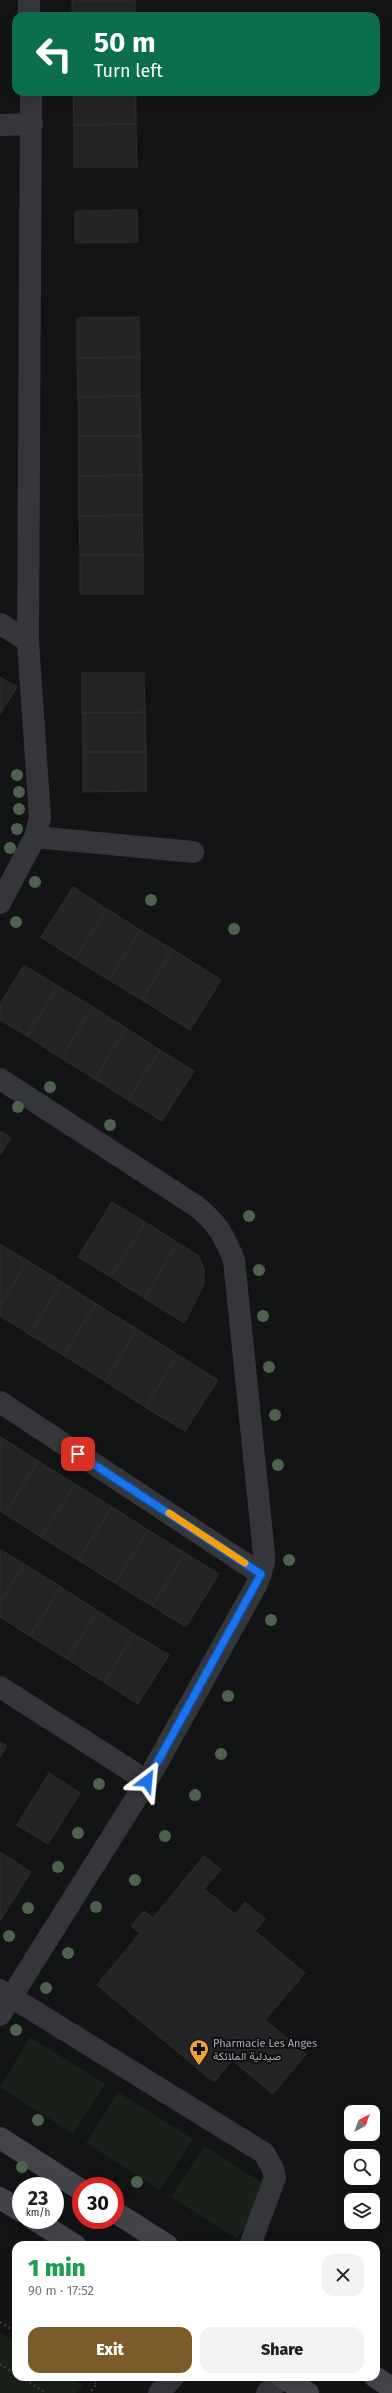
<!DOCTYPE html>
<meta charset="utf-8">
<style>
body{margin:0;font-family:"Fira Sans",Vazirmatn,sans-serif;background:#f2f2f2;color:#202124;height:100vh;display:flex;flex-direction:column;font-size:15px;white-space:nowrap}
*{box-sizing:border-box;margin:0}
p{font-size:13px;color:#757577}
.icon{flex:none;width:22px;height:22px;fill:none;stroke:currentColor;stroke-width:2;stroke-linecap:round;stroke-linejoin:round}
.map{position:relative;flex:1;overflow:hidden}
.drawer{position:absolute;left:12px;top:2241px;width:368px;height:140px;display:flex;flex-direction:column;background:#fff;border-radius:12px;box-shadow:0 4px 16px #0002}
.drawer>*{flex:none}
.hud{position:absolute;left:12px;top:12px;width:368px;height:84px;border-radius:12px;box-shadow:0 4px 16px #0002;background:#0b6e4f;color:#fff;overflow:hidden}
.needle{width:26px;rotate:41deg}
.fabs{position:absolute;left:344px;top:2105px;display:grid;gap:8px}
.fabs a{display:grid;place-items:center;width:36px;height:36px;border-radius:8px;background:#fff;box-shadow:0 4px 16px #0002;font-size:20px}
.speed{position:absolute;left:12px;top:2177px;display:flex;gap:8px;font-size:20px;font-weight:700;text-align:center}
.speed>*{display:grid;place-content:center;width:52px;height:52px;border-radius:50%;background:#fff;box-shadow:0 4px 16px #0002;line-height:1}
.speed small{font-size:10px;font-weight:400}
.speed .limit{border:6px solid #d22;background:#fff;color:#111}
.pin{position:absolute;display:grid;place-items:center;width:34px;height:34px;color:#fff;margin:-17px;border-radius:8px;box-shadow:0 2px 6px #0006}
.me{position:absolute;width:44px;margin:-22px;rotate:29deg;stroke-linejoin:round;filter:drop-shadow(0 0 3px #0008)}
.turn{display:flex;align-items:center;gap:14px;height:84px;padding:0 16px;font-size:18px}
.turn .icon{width:52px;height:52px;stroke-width:2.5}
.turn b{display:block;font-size:28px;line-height:34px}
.round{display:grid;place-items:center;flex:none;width:42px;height:42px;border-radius:12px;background:#f2f2f2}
.headline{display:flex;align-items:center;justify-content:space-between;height:68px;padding:0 16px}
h1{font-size:24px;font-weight:800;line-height:30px;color:#1e9e55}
.primary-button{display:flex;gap:8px;margin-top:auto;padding:8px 16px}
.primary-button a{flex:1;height:46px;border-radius:12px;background:#7c5b2b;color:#fff;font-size:16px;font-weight:800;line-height:46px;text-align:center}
.primary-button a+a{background:#f2f2f2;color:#202124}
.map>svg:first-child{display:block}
.green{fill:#1a201a}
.building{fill:#242426;stroke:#2e2e31}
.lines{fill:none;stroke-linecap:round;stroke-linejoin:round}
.path{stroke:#3b3d41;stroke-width:2.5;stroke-dasharray:2 3;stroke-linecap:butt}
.street{stroke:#35363a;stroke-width:22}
.secondary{stroke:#43454a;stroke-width:22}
.tree{fill:#4d614e}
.route-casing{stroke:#114b97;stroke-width:10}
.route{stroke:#1a73e8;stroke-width:7}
.slow{stroke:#f59e0b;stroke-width:7}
.labels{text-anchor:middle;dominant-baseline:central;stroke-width:4;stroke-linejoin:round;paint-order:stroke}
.poi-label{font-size:11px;fill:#a6abb5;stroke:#0f0f10;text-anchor:start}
</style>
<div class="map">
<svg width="392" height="2393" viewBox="0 0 392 2393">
<rect width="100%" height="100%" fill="#131415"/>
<!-- green -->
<path class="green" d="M 30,2037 L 105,2084 L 73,2134 L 0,2087 Z
M 118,2092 L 193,2139 L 160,2190 L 86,2143 Z
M 204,2146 L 269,2187 L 237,2239 L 171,2197 Z
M 0,2332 L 16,2343 L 16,2377 L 70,2377 L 83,2386 L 76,2393 L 0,2393 Z"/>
<!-- building -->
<path class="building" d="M 72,0 L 135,0 L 135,16 L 72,16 Z
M 73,92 L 136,92 L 136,124 L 74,125 Z
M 136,124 L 137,167 L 74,167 L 74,125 Z
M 137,210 L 138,242 L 75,243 L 75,211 Z
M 139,317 L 140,357 L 77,358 L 77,318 Z
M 140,357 L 140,396 L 78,397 L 77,358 Z
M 140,396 L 141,436 L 79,436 L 78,397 Z
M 79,436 L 141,436 L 142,475 L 79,476 Z
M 142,475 L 142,515 L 79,516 L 79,476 Z
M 142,515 L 143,555 L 80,555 L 79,516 Z
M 80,555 L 143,555 L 143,594 L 80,594 Z
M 82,673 L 144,673 L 145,712 L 82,713 Z
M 0,677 L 17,687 L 0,714 Z
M 145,712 L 146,752 L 83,752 L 82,713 Z
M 83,752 L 146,752 L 146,791 L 83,792 Z
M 73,887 L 107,909 L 75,959 L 41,937 Z
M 107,909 L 140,930 L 109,980 L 75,959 Z
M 140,930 L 172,949 L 142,1000 L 109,980 Z
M 172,949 L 221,980 L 190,1030 L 142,1000 Z
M 24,965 L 58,986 L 27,1036 L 0,1020 L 0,1004 Z
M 58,986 L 93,1007 L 61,1058 L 27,1036 Z
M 93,1007 L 126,1028 L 95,1079 L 61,1058 Z
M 126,1028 L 160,1050 L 128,1100 L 95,1079 Z
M 160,1050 L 194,1071 L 162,1121 L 128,1100 Z
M 0,1131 L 11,1138 L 0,1155 Z
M 112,1202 L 145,1222 L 111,1277 L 78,1257 Z
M 145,1222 L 178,1243 L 144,1298 L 111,1277 Z
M 178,1243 L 199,1256 L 204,1269 L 204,1285 L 184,1323 L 144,1298 Z
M 0,1244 L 28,1261 L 0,1305 Z
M 28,1261 L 62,1282 L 29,1334 L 0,1316 L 0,1305 Z
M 62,1282 L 96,1304 L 63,1355 L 29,1334 Z
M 96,1304 L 137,1329 L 105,1381 L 63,1355 Z
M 137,1329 L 178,1355 L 145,1407 L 105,1381 Z
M 178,1355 L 218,1380 L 185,1431 L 145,1407 Z
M 0,1437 L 4,1439 L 0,1446 Z
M 4,1439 L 38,1461 L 5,1514 L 0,1511 L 0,1446 Z
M 38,1461 L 75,1484 L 41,1537 L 5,1514 Z
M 75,1484 L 112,1507 L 78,1560 L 41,1537 Z
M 112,1507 L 148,1530 L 115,1583 L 78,1560 Z
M 148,1530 L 185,1553 L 152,1606 L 115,1583 Z
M 0,1549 L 24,1564 L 0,1603 Z
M 185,1553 L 219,1574 L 186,1627 L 152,1606 Z
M 24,1564 L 61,1587 L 30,1636 L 0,1617 L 0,1603 Z
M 61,1587 L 98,1611 L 67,1659 L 30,1636 Z
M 98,1611 L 134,1634 L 104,1682 L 67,1659 Z
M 134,1634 L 169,1655 L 138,1704 L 104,1682 Z
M 0,1742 L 7,1746 L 0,1757 Z
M 49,1773 L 80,1793 L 48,1844 L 17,1825 Z
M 0,1852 L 31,1872 L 0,1921 Z
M 204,1856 L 221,1870 L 204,1889 L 235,1914 L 245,1902 L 265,1919 L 255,1931 L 305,1973 L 265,2020 L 306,2054 L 273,2094 L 232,2060 L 214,2082 L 97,1985 L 140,1933 L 131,1926 L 144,1911 L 153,1918 Z"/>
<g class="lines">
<!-- path -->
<path class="path" d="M 0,2322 L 16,2332
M 0,2364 L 16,2374
M 21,2377 L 46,2393
M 86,2377 L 97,2384 L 89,2393"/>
<!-- street -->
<path class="street" d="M 29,0 L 29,16
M 0,125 L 32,124
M 0,624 L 28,641
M 35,837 L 193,852
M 0,903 L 35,837 L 40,818 L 28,641 L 31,92
M 0,1079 L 196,1206 C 217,1223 224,1235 234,1260 L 264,1554 L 264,1563 L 257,1584 L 147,1781 L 0,2015
M 0,1402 L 261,1574
M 0,1687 L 147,1781
M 0,1990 L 264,2153 L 273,2169 L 275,2178 L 250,2245
M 159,2393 L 173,2377
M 267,2393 L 282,2377"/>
<!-- secondary -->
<path class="secondary" d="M 0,2138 L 81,2190
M 0,2198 L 21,2211
M 115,2212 L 167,2245
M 35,2220 L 75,2245
M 282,2377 L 308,2393
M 375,2377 L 392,2388"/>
</g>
<!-- trees -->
<g class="tree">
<circle cx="17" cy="775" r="6"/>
<circle cx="19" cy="792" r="6"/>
<circle cx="19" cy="809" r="6"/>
<circle cx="17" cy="829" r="6"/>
<circle cx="10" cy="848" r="6"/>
<circle cx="35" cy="882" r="6"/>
<circle cx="151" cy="900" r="6"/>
<circle cx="16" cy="922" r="6"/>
<circle cx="234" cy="929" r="6"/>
<circle cx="50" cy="1087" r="6"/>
<circle cx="18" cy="1107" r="6"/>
<circle cx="110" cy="1125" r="6"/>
<circle cx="249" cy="1216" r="6"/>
<circle cx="259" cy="1270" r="6"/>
<circle cx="263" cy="1316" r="6"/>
<circle cx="269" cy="1367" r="6"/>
<circle cx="275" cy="1415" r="6"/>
<circle cx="278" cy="1465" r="6"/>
<circle cx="289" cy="1560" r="6"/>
<circle cx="271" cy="1620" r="6"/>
<circle cx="228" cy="1696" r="6"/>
<circle cx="221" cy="1754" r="6"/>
<circle cx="99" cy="1784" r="6"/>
<circle cx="195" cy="1795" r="6"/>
<circle cx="78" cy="1833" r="6"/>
<circle cx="165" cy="1836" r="6"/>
<circle cx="58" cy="1867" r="6"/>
<circle cx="135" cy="1880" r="6"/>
<circle cx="96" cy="1907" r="6"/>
<circle cx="28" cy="1908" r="6"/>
<circle cx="9" cy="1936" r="6"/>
<circle cx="68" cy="1953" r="6"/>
<circle cx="46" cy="1988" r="6"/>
<circle cx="16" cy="2030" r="6"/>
<circle cx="38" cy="2120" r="6"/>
<circle cx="22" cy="2167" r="6"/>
<circle cx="137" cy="2182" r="6"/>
</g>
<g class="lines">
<defs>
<path id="route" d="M 78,1454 L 261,1574 L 147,1781"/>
</defs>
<!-- route casing -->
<use href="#route" class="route-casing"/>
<!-- route -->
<use href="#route" class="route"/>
<!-- slow -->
<path class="slow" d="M 169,1513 L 245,1563"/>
</g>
<!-- icons -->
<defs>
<symbol id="pharmacy-pin" viewBox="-11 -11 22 30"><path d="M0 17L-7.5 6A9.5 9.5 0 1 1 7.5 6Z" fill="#eca234" stroke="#0f0f10"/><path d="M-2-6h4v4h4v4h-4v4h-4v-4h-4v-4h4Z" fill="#111"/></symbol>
</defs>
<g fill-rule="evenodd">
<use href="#pharmacy-pin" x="188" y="2038" width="22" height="30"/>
</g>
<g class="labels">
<!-- poi labels -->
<g class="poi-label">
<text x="213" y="2043">Pharmacie Les Anges<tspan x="213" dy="13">صيدلية الملائكة</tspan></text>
</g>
</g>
</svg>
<div class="fabs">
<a><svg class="needle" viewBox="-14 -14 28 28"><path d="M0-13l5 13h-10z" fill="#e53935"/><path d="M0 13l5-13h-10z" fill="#757577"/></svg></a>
<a><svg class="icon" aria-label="search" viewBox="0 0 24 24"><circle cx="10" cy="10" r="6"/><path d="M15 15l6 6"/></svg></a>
<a><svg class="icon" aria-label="layers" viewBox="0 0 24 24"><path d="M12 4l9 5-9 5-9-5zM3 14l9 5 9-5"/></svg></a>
</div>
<div class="speed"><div>23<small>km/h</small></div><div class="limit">30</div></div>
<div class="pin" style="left:78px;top:1454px;background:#d93025"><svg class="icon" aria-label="arrive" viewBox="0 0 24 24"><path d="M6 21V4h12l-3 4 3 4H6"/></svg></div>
<svg class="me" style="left:147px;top:1781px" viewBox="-20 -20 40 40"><path d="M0-17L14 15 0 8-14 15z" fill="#1a73e8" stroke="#fff" stroke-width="4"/></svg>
<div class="hud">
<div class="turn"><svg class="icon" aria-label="left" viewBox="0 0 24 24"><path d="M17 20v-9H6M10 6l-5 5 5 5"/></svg><div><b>50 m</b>Turn left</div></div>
</div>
<section class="drawer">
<div class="headline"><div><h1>1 min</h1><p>90 m · 17:52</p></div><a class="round"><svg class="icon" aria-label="close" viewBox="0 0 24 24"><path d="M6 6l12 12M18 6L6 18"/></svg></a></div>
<div class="primary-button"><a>Exit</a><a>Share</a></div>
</section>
</div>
